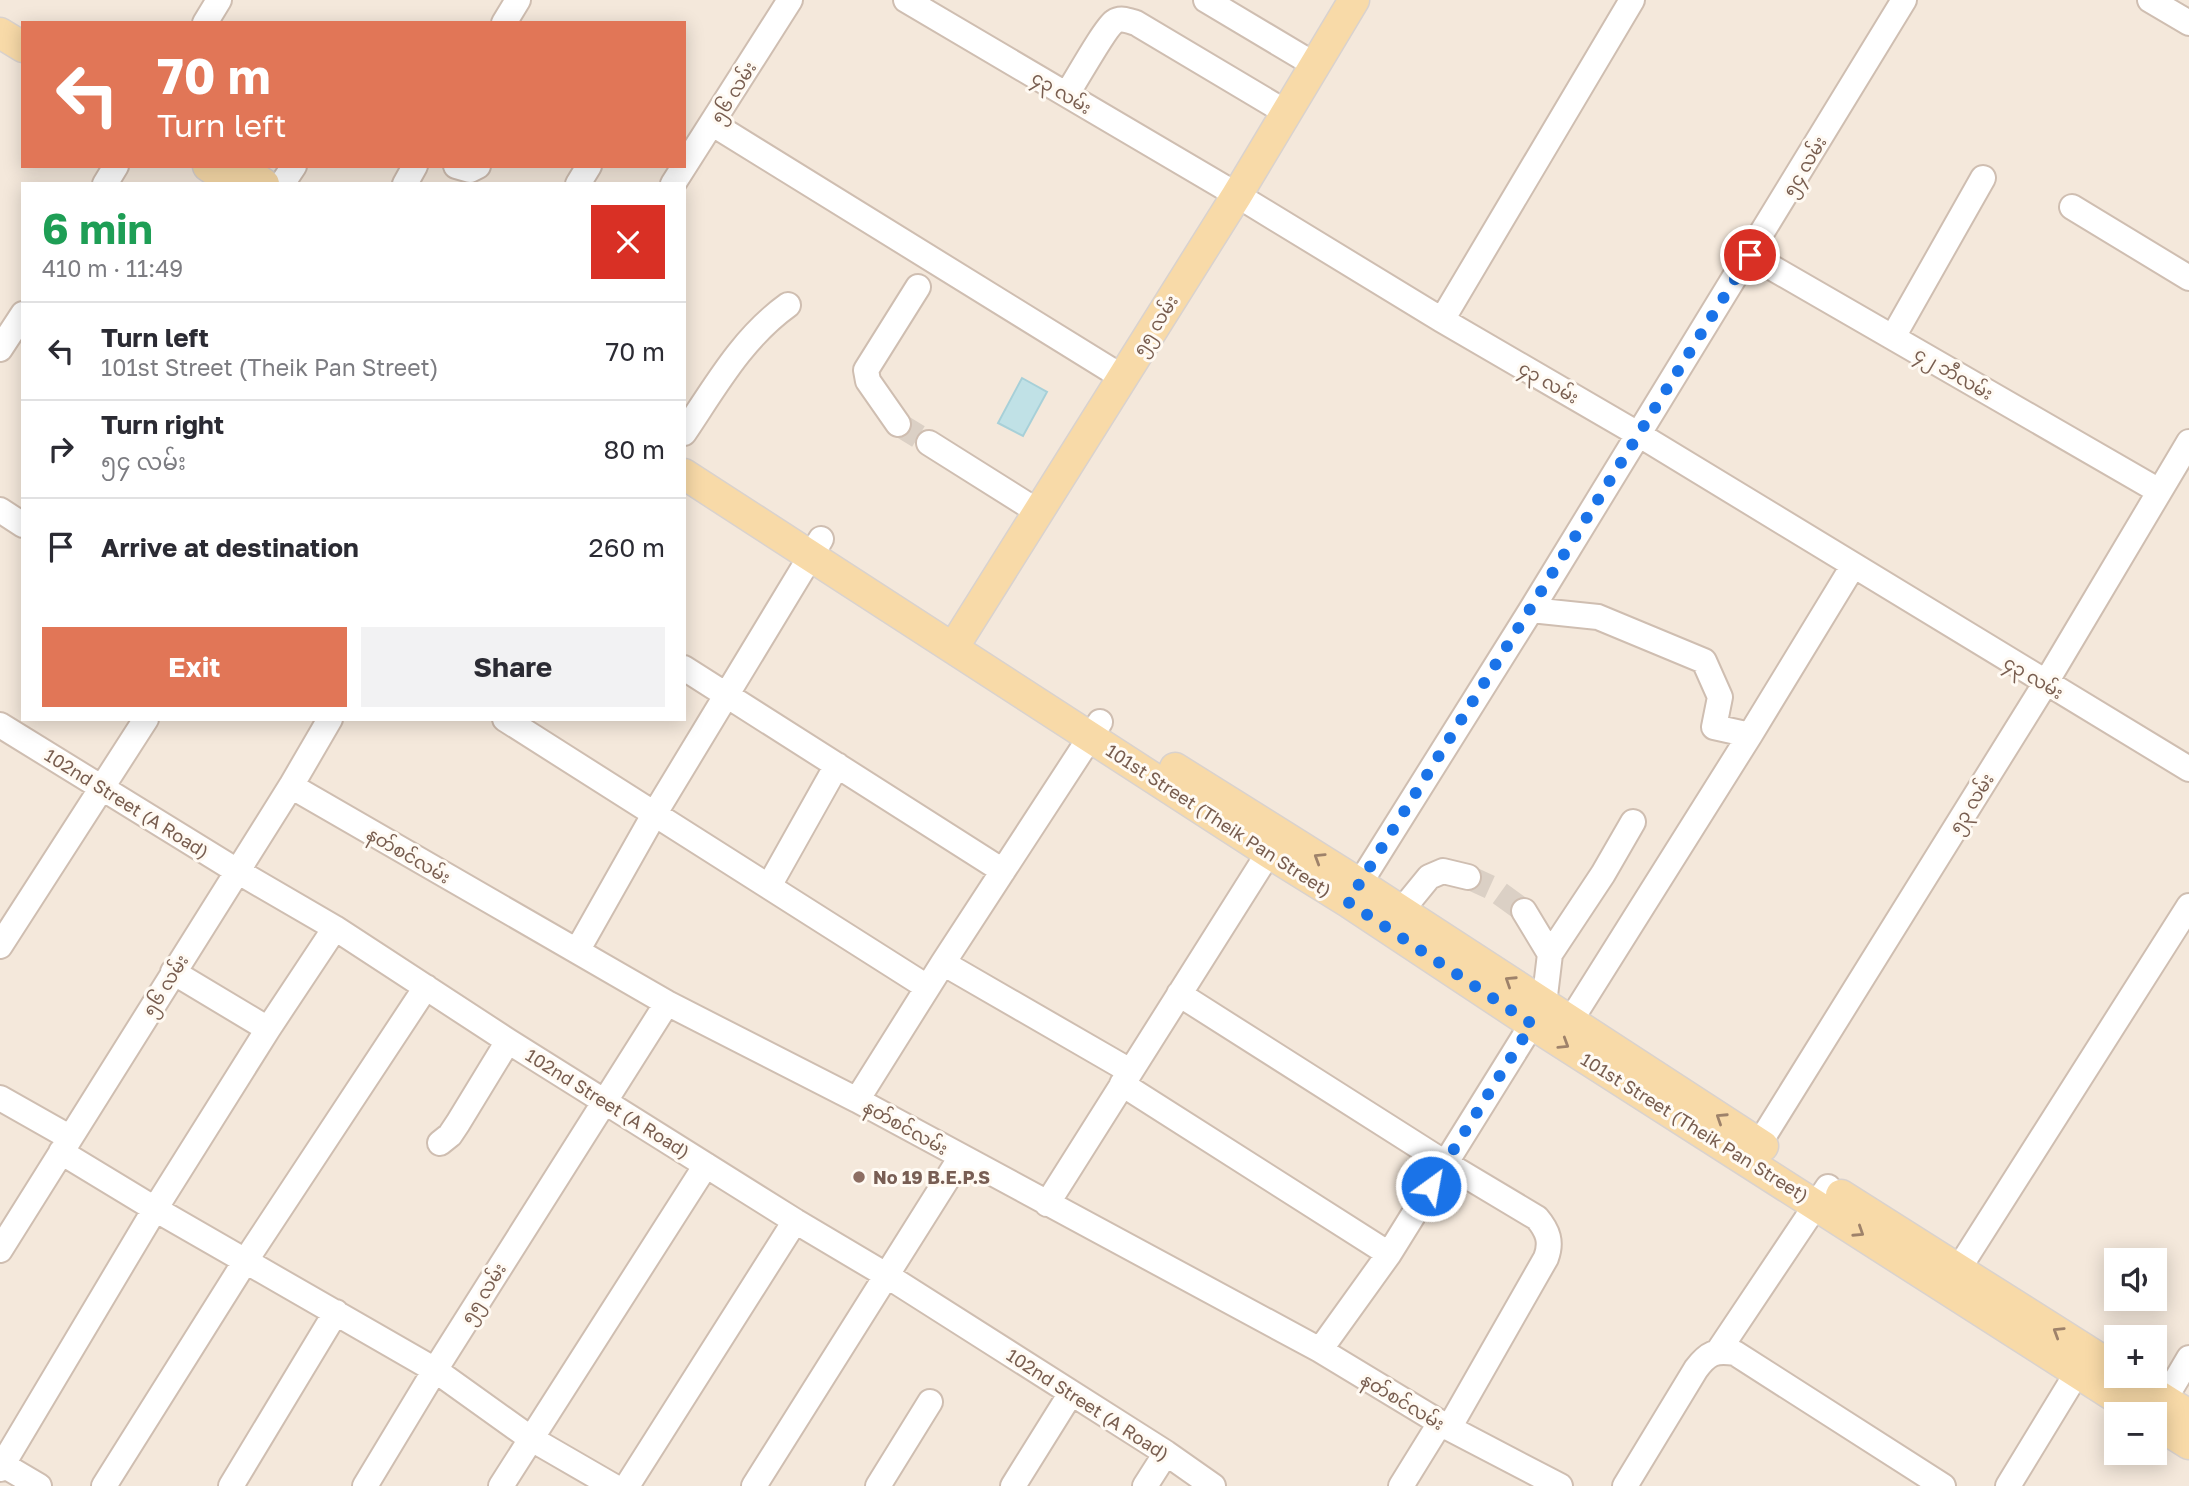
<!DOCTYPE html>
<meta charset="utf-8">
<style>
body{margin:0;font-family:"Golos Text","Noto Sans Myanmar",sans-serif;background:#f2f2f3;color:#2b2b33;height:100vh;display:flex;flex-direction:column;font-size:26px;white-space:nowrap}
*{box-sizing:border-box;margin:0}
p{font-size:23px;color:#7c7c81}
.icon{flex:none;width:38px;height:38px;fill:none;stroke:currentColor;stroke-width:2;stroke-linecap:round;stroke-linejoin:round}
.map{position:relative;flex:1;overflow:hidden}
.panel{position:absolute;left:21px;top:182px;width:665px;height:539px;display:flex;flex-direction:column;background:#fff;border-radius:0px;box-shadow:0 4px 18px #0003}
.panel>*{flex:none}
.top-card{position:absolute;left:21px;top:21px;width:665px;height:147px;border-radius:0px;box-shadow:0 4px 18px #0003;background:#e17657;color:#fff;overflow:hidden}
.controls{position:absolute;left:2104px;top:1248px;display:grid;gap:14px}
.controls a{display:grid;place-items:center;width:63px;height:63px;border-radius:0px;background:#fff;box-shadow:0 4px 18px #0003;font-size:35px}
.pin{position:absolute;display:grid;place-items:center;width:60px;height:60px;color:#fff;margin:-30px;border:4px solid #fff;border-radius:50%;box-shadow:0 2px 7px #0007}
.me{position:absolute;width:77px;margin:-38px;rotate:32deg;stroke-linejoin:round;filter:drop-shadow(0 0 5px #0008)}
.turn{display:flex;align-items:center;gap:24px;height:147px;padding:0 21px;font-size:32px}
.turn .icon{width:91px;height:91px;stroke-width:2.5}
.turn b{display:block;font-size:49px;line-height:60px}
.round{display:grid;place-items:center;flex:none;width:74px;height:74px;border-radius:0px;background:#f2f2f3}
.summary{display:flex;align-items:center;justify-content:space-between;height:119px;padding:0 21px}
h1{font-size:42px;font-weight:700;line-height:52px;color:#1e9e55}
.button{display:flex;gap:14px;margin-top:auto;padding:14px 21px}
.button a{flex:1;height:80px;border-radius:0px;background:#e17657;color:#fff;font-size:28px;font-weight:700;line-height:80px;text-align:center}
.button a+a{background:#f2f2f3;color:#2b2b33}
ul{padding:0;list-style:none}
li{display:flex;align-items:center;gap:21px;height:98px;padding:0 21px;border-top:2px solid #e1e1e2}
li div{flex:1}
li b{display:block;font-size:26px}
li em{font-style:normal}
.map>svg:first-child{display:block}
.residential{fill:#f4e8db;fill-rule:evenodd}
.water{fill:#c0e1e6;stroke:#a7d0d8;stroke-width:2}
.lines{fill:none;stroke-linecap:round;stroke-linejoin:round}
.minor-tunnel{stroke:#dbd0c5;stroke-width:24;stroke-dasharray:24 12;stroke-linecap:butt}
.minor-casing{stroke:#cfbeb1;stroke-width:28}
.major-casing{stroke:#d9d2ce;stroke-width:33}
.minor{stroke:#fff;stroke-width:24}
.major{stroke:#f8daa8;stroke-width:30}
.oneway{stroke:#9e826a}
.route{stroke:#1a73e8;stroke-width:12;stroke-dasharray:0 21.6}
.education-dot{fill:#8d6e63;stroke:#fffaf3;stroke-width:2.5}
.labels{text-anchor:middle;dominant-baseline:central;stroke-width:6;stroke-linejoin:round;paint-order:stroke}
.street-label{font-size:18px;fill:#785d4f;stroke:#fffaf3}
.education-label{font-size:18px;font-weight:bold;fill:#785e54;stroke:#fffaf3;text-anchor:start}
</style>
<div class="map">
<svg width="2189" height="1486" viewBox="0 0 2189 1486">
<rect width="100%" height="100%" fill="#fcf6ec"/>
<!-- residential -->
<path class="residential" d="M 0,0 L 2189,0 L 2189,1486 L 0,1486 ZM 23,23 L 684,23 L 684,166 L 23,166 ZM 23,184 L 684,184 L 684,719 L 23,719 ZM 2116,1260 L 2154,1260 L 2154,1298 L 2116,1298 ZM 2116,1337 L 2154,1337 L 2154,1376 L 2116,1376 ZM 2116,1414 L 2154,1414 L 2154,1452 L 2116,1452 Z"/>
<!-- water -->
<path class="water" d="M 1022,378 L 1047,392 L 1023,436 L 998,423 Z"/>
<g class="lines">
<!-- minor-tunnel -->
<path class="minor-tunnel" d="M 898,424 L 929,443
M 1468,877 L 1492,888 L 1524,911"/>
<defs>
<path id="minor" d="M 906,0 L 1237,195 L 1442,320 L 1638,434 L 2189,769
M 1206,0 L 1315,65
M 2150,0 L 2189,23
M 205,23 L 219,0
M 504,23 L 518,0
M 1067,94 C 1075,82 1105,28 1114,22 C 1121,17 1129,21 1136,23 L 1287,113
M 713,124 L 1122,377
M 456,166 L 470,170 L 478,166
M 105,184 L 116,166
M 282,184 L 294,166
M 405,184 L 415,166
M 578,184 L 589,166
M 673,184 L 790,0
M 2072,207 L 2189,278
M 1750,255 L 2159,491
M 1442,320 L 1632,0
M 1893,337 L 1983,178
M 0,349 L 23,314
M 898,424 L 868,381 L 866,370 L 918,287
M 684,433 C 715,387 742,338 788,305
M 929,443 L 1037,511
M 0,510 L 23,525
M 1531,610 L 1598,617 L 1704,661 L 1720,697 L 1714,727 L 1750,735
M 684,668 L 1003,871
M 505,719 L 927,987
M 0,725 L 237,871 L 335,928 L 508,1041 L 795,1221 L 886,1275 L 1166,1453 L 1213,1486
M 291,786 L 667,1003 L 857,1100 L 1320,1350 L 1449,1428 L 1560,1486
M 769,886 L 837,765
M 1350,899 L 1531,610 L 1904,0
M 1402,910 L 1429,877 L 1443,871 L 1468,877
M 1524,911 L 1550,954
M 0,946 L 146,719
M 577,951 L 655,813 L 821,539
M 943,963 L 1130,1071
M 173,972 L 268,1029
M 1179,994 L 1445,1163 L 1537,1218 C 1548,1231 1552,1242 1546,1258 L 1449,1428
M 1571,1020 L 1750,735 L 1853,566
M 1122,1084 L 1389,1254
M 0,1098 L 69,1137
M 857,1100 L 943,963 L 1100,722
M 440,1143 L 450,1135 L 458,1123 L 508,1041
M 61,1152 L 155,1209 L 435,1370 L 530,1438 L 613,1486
M 1749,1160 L 2045,684 L 2189,442
M 1047,1204 L 1278,838
M 0,1250 L 291,786 L 330,719
M 1949,1284 L 2189,906
M 1320,1350 L 1389,1254 L 1532,1024 L 1544,1004 L 1550,954 L 1603,874 L 1633,822
M 1719,1350 L 1828,1187
M 2156,1414 L 2189,1358
M 0,1463 L 39,1486
M 0,1469 L 155,1209 L 268,1029 L 335,928
M 104,1486 L 246,1260 L 426,987
M 231,1486 L 336,1312
M 365,1486 L 435,1370 L 667,1003
M 501,1486 L 706,1165
M 627,1486 L 795,1221
M 754,1486 L 961,1157
M 878,1486 L 930,1402
M 1013,1486 L 1071,1393
M 1145,1486 L 1166,1453
M 1401,1486 L 1440,1423
M 1625,1486 L 1696,1369 C 1708,1353 1715,1350 1735,1353 L 1943,1486
M 2008,1486 L 2086,1358"/>
<path id="major" d="M 0,33 L 23,47
M 208,166 L 235,184
M 237,166 L 264,184
M 684,474 L 1269,853 L 1348,902 L 1532,1024 L 2142,1414
M 953,648 L 1237,195 L 1354,0
M 1175,768 L 1360,884 L 1763,1146
M 1841,1195 L 2116,1369
M 2127,1376 L 2189,1415
M 2154,1422 L 2189,1444"/>
</defs>
<!-- minor casing -->
<use href="#minor" class="minor-casing"/>
<!-- major casing -->
<use href="#major" class="major-casing"/>
<!-- minor -->
<use href="#minor" class="minor"/>
<!-- major -->
<use href="#major" class="major"/>
</g>
<!-- one-way arrows -->
<defs><path id="oneway-chevron" d="M-2-3.5L2.5 0L-2 3.5" fill="none" stroke-width="1.6" stroke-linecap="round" stroke-linejoin="round" transform="scale(1.75)"/></defs>
<g class="oneway">
<use href="#oneway-chevron" transform="translate(1319 858) rotate(-148)"/>
<use href="#oneway-chevron" transform="translate(1510 981) rotate(-147)"/>
<use href="#oneway-chevron" transform="translate(1564 1044) rotate(32)"/>
<use href="#oneway-chevron" transform="translate(1721 1118) rotate(-147)"/>
<use href="#oneway-chevron" transform="translate(1859 1232) rotate(33)"/>
<use href="#oneway-chevron" transform="translate(2058 1332) rotate(-148)"/>
</g>
<g class="lines">
<!-- route -->
<path class="route" d="M 1431,1186 L 1532,1024 L 1348,902 L 1750,255"/>
</g>
<!-- markers -->
<circle class="education-dot" cx="859" cy="1177" r="7"/>
<g class="labels">
<!-- street labels -->
<g class="street-label">
<text transform="translate(733 92) rotate(-58)">၅၆ လမ်း</text>
<text transform="translate(1062 92) rotate(31)">၄၃ လမ်း</text>
<text transform="translate(1804 166) rotate(-59)">၅၄ လမ်း</text>
<text transform="translate(1155 325) rotate(-58)">၅၅ လမ်း</text>
<text transform="translate(1954 373) rotate(30)">၄၂ ဘီလမ်း</text>
<text transform="translate(1549 382) rotate(30)">၄၃ လမ်း</text>
<text transform="translate(2034 677) rotate(31)">၄၃ လမ်း</text>
<text transform="translate(127 803) rotate(32)">102nd Street (A Road)</text>
<text transform="translate(1971 803) rotate(-58)">၅၃ လမ်း</text>
<text transform="translate(1219 820) rotate(33)">101st Street (Theik Pan Street)</text>
<text transform="translate(409 855) rotate(30)">နတ်စင်လမ်း</text>
<text transform="translate(165 985) rotate(-58)">၅၆ လမ်း</text>
<text transform="translate(608 1103) rotate(32)">102nd Street (A Road)</text>
<text transform="translate(906 1127) rotate(29)">နတ်စင်လမ်း</text>
<text transform="translate(1695 1127) rotate(32)">101st Street (Theik Pan Street)</text>
<text transform="translate(483 1293) rotate(-58)">၅၅ လမ်း</text>
<text transform="translate(1403 1401) rotate(31)">နတ်စင်လမ်း</text>
<text transform="translate(1088 1404) rotate(33)">102nd Street (A Road)</text>
</g>
<!-- education labels -->
<g class="education-label">
<text x="873" y="1177">No 19 B.E.P.S</text>
</g>
</g>
</svg>
<div class="controls">
<a><svg class="icon" aria-label="sound" viewBox="0 0 24 24"><path d="M4 9h4l5-4v14l-5-4H4zM17 9q2 3 0 6"/></svg></a>
<a>+</a>
<a>−</a>
</div>
<div class="pin" style="left:1750px;top:255px;background:#d93025"><svg class="icon" aria-label="arrive" viewBox="0 0 24 24"><path d="M6 21V4h12l-3 4 3 4H6"/></svg></div>
<svg class="me" style="left:1431px;top:1186px" viewBox="-20 -20 40 40"><circle r="17" fill="#1a73e8" stroke="#fff" stroke-width="3"/><path d="M0-11L8 9 0 5-8 9z" fill="#fff"/></svg>
<div class="top-card">
<div class="turn"><svg class="icon" aria-label="left" viewBox="0 0 24 24"><path d="M17 20v-9H6M10 6l-5 5 5 5"/></svg><div><b>70 m</b>Turn left</div></div>
</div>
<section class="panel">
<div class="summary"><div><h1>6 min</h1><p>410 m · 11:49</p></div><a class="round" style="background:#d93025;color:#fff"><svg class="icon" aria-label="close" viewBox="0 0 24 24"><path d="M6 6l12 12M18 6L6 18"/></svg></a></div>
<ul>
<li><svg class="icon" aria-label="left" viewBox="0 0 24 24"><path d="M17 20v-9H6M10 6l-5 5 5 5"/></svg><div><b>Turn left</b><p>101st Street (Theik Pan Street)</p></div><em>70 m</em></li>
<li><svg class="icon" aria-label="right" viewBox="0 0 24 24"><path d="M7 20v-9h11M14 6l5 5-5 5"/></svg><div><b>Turn right</b><p>၅၄ လမ်း</p></div><em>80 m</em></li>
<li><svg class="icon" aria-label="arrive" viewBox="0 0 24 24"><path d="M6 21V4h12l-3 4 3 4H6"/></svg><div><b>Arrive at destination</b></div><em>260 m</em></li>
</ul>
<div class="button"><a>Exit</a><a>Share</a></div>
</section>
</div>
